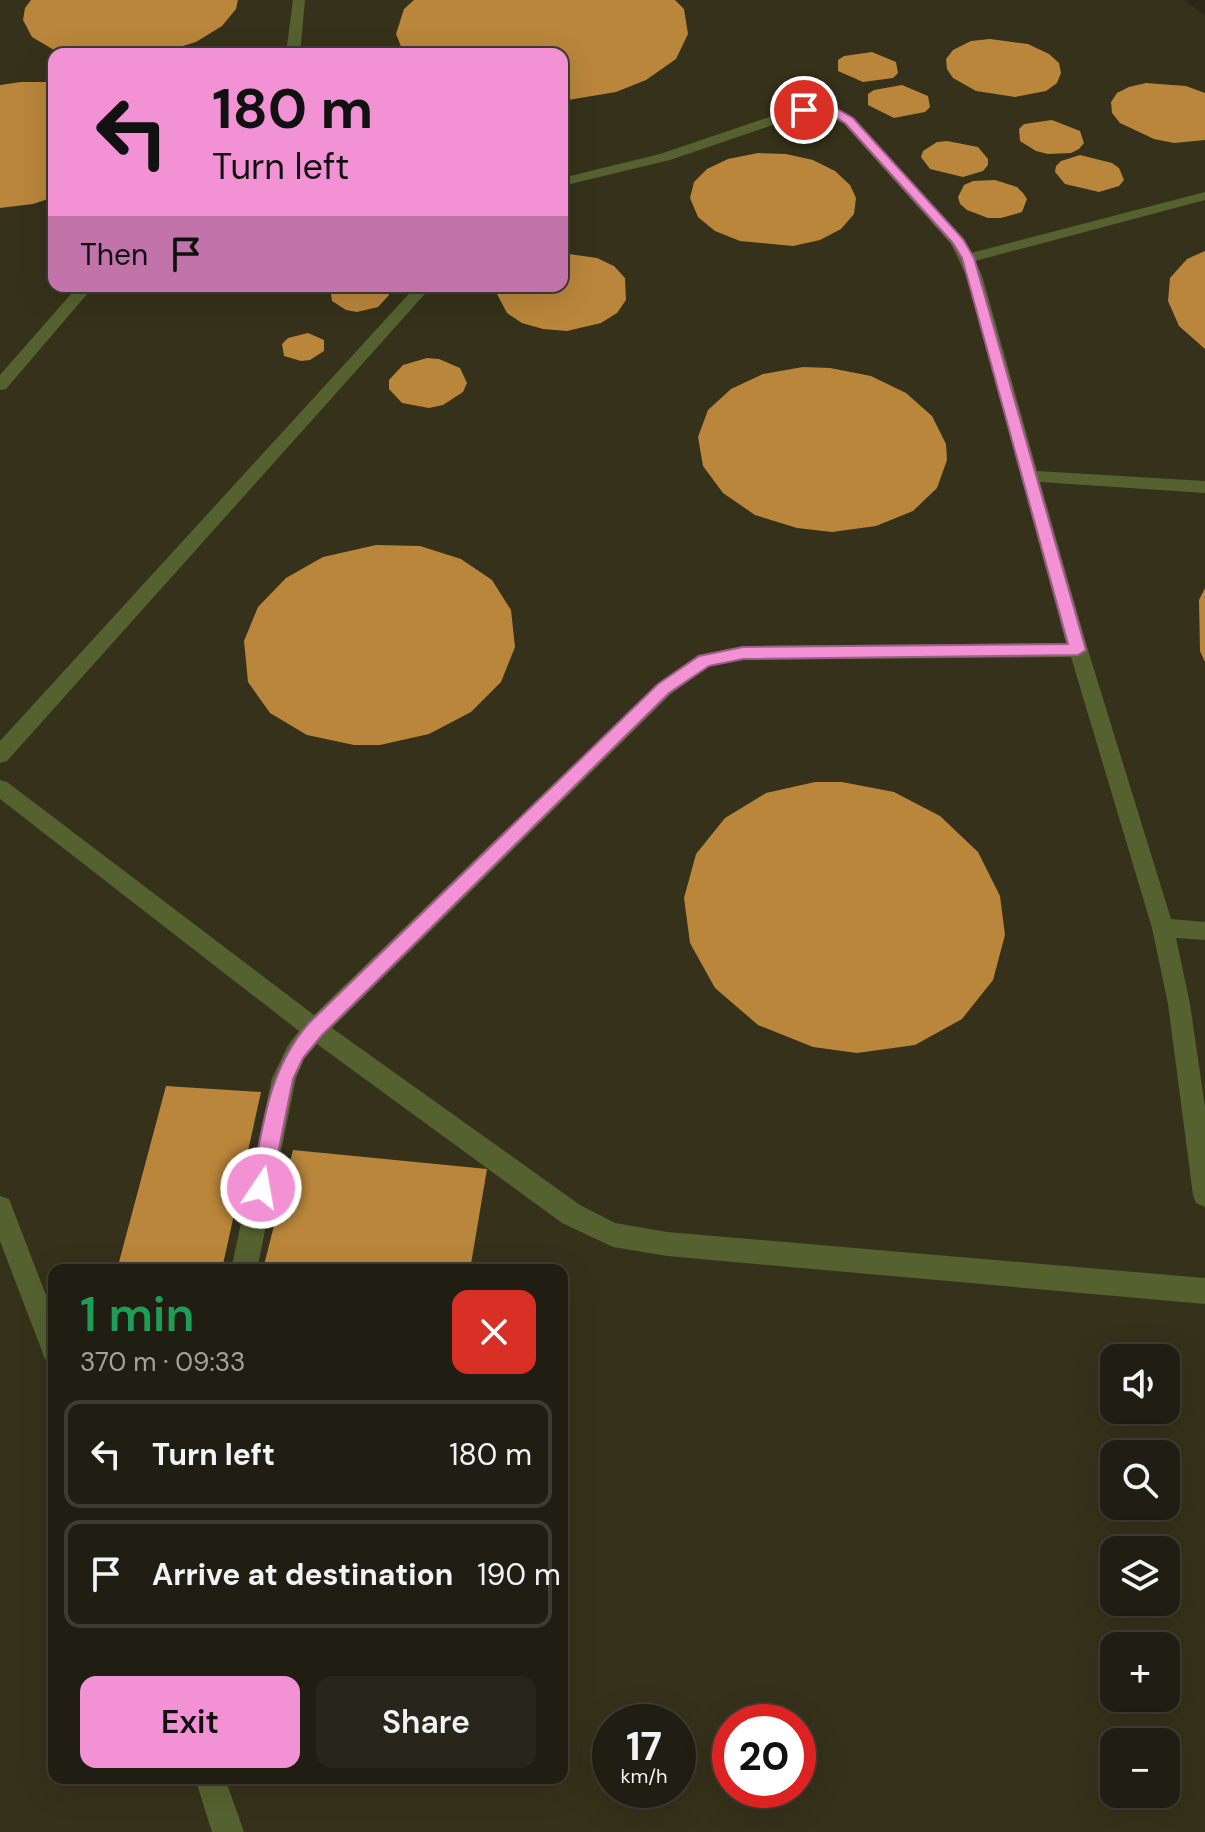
<!DOCTYPE html>
<meta charset="utf-8">
<style>
body{margin:0;font-family:"DM Sans",sans-serif;background:#28261b;color:#f1f3f6;height:100vh;display:flex;flex-direction:column;font-size:30px;white-space:nowrap}
*{box-sizing:border-box;margin:0}
p{font-size:26px;color:#a2a29f}
.icon{flex:none;width:44px;height:44px;fill:none;stroke:currentColor;stroke-width:2;stroke-linecap:round;stroke-linejoin:round}
.map{position:relative;flex:1;overflow:hidden}
.sheet{position:absolute;left:48px;top:1264px;width:520px;height:520px;display:flex;flex-direction:column;background:#201d12;border-radius:16px;box-shadow:0 8px 32px #0002,0 0 0 2px #3d3b32}
.sheet>*{flex:none}
.top-card{position:absolute;left:48px;top:48px;width:520px;height:244px;border-radius:16px;box-shadow:0 8px 32px #0002,0 0 0 2px #3d3b32;background:#f391d5;color:#111;overflow:hidden}
.tools{position:absolute;left:1100px;top:1344px;display:grid;gap:16px}
.tools a{display:grid;place-items:center;width:80px;height:80px;border-radius:16px;background:#201d12;box-shadow:0 8px 32px #0002,0 0 0 2px #3d3b32;font-size:40px}
.speed{position:absolute;left:592px;top:1704px;display:flex;gap:16px;font-size:40px;font-weight:700;text-align:center}
.speed>*{display:grid;place-content:center;width:104px;height:104px;border-radius:50%;background:#201d12;box-shadow:0 8px 32px #0002,0 0 0 2px #3d3b32;line-height:1}
.speed small{font-size:20px;font-weight:400}
.speed .limit{border:12px solid #d22;background:#fff;color:#111}
.pin{position:absolute;display:grid;place-items:center;width:68px;height:68px;color:#fff;margin:-34px;border:4px solid #fff;border-radius:50%;box-shadow:0 2px 8px #0007}
.me{position:absolute;width:88px;margin:-44px;rotate:12deg;stroke-linejoin:round;filter:drop-shadow(0 0 6px #0008)}
.turn{display:flex;align-items:center;gap:28px;height:168px;padding:0 32px;font-size:36px}
.turn .icon{width:104px;height:104px;stroke-width:2.5}
.turn b{display:block;font-size:56px;line-height:68px}
.then{display:flex;align-items:center;height:76px;padding:0 32px;background:#0003;gap:16px;font-size:30px}
.round{display:grid;place-items:center;flex:none;width:84px;height:84px;border-radius:16px;background:#28261b}
.headline{display:flex;align-items:center;justify-content:space-between;height:136px;padding:0 32px}
h1{font-size:48px;font-weight:600;line-height:60px;color:#1e9e55}
.button{display:flex;gap:16px;margin-top:auto;padding:16px 32px}
.button a{flex:1;height:92px;border-radius:16px;background:#f391d5;color:#111;font-size:32px;font-weight:600;line-height:92px;text-align:center}
.button a+a{background:#28261b;color:#f1f3f6}
ul{padding:0;list-style:none}
li{display:flex;align-items:center;gap:24px;height:108px;margin:0 16px 12px;padding:0 16px;border:4px solid #3d3b32;border-radius:16px}
li div{flex:1}
li b{display:block;font-size:30px}
li em{font-style:normal}
.map>svg:first-child{display:block}
.built{fill:#35311a;fill-rule:evenodd}
.building{fill:#b9863b}
.lines{fill:none;stroke-linecap:round;stroke-linejoin:round}
.lane{fill:#55622f;fill-rule:evenodd}
.route{fill:#f391d5;stroke:#9e5e8a;stroke-width:2}
</style>
<div class="map">
<svg width="1205" height="1832" viewBox="0 0 1205 1832">
<rect width="100%" height="100%" fill="#2b2718"/>
<!-- built -->
<path class="built" d="M 0,0 L 1184,0 L 1205,16 L 1205,1832 L 0,1832 ZM 54,54 L 562,54 L 562,286 L 54,286 ZM 54,1270 L 562,1270 L 562,1778 L 54,1778 ZM 1114,1358 L 1166,1358 L 1166,1410 L 1114,1410 ZM 1114,1454 L 1166,1454 L 1166,1506 L 1114,1506 ZM 1114,1550 L 1166,1550 L 1166,1602 L 1114,1602 ZM 1114,1646 L 1166,1646 L 1166,1698 L 1114,1698 ZM 610,1722 L 678,1722 L 678,1790 L 610,1790 ZM 730,1722 L 798,1722 L 798,1790 L 730,1790 ZM 1114,1742 L 1166,1742 L 1166,1794 L 1114,1794 Z"/>
<!-- building -->
<path class="building" d="M 31,0 L 238,0 L 236,9 L 222,26 L 196,42 L 156,54 L 71,54 L 54,50 L 32,37 L 23,20 L 25,8 Z
M 414,0 L 675,0 L 684,9 L 688,34 L 676,59 L 646,80 L 616,92 L 562,101 L 562,54 L 404,54 L 396,34 L 404,9 Z
M 990,39 L 1028,44 L 1049,54 L 1059,63 L 1061,73 L 1057,83 L 1046,91 L 1015,97 L 976,91 L 953,78 L 947,69 L 946,59 L 953,50 L 971,41 Z
M 872,52 L 896,62 L 898,73 L 893,78 L 863,82 L 838,71 L 838,60 L 844,56 Z
M 21,82 L 54,82 L 54,197 L 33,204 L 0,208 L 0,85 Z
M 1146,83 L 1186,86 L 1205,93 L 1205,140 L 1174,143 L 1154,139 L 1120,123 L 1112,113 L 1111,102 L 1117,93 L 1129,87 Z
M 902,85 L 928,96 L 930,107 L 925,112 L 894,118 L 868,105 L 868,94 L 874,90 Z
M 1052,120 L 1080,131 L 1084,143 L 1079,149 L 1071,153 L 1048,154 L 1036,151 L 1020,141 L 1019,129 L 1024,124 Z
M 947,141 L 978,147 L 988,159 L 988,165 L 983,171 L 963,177 L 930,169 L 921,157 L 923,151 L 937,142 Z
M 758,153 L 786,154 L 813,160 L 835,171 L 850,185 L 856,198 L 854,214 L 841,229 L 820,240 L 793,246 L 740,241 L 715,231 L 698,217 L 690,198 L 694,182 L 707,169 L 728,159 Z
M 1080,155 L 1112,163 L 1119,168 L 1124,180 L 1119,186 L 1099,192 L 1065,184 L 1055,172 L 1056,166 L 1061,161 Z
M 995,180 L 1017,187 L 1023,193 L 1027,199 L 1022,212 L 1001,218 L 988,218 L 967,210 L 960,204 L 958,197 L 964,185 L 973,181 Z
M 1205,251 L 1205,349 L 1179,326 L 1168,301 L 1170,278 L 1187,259 Z
M 562,253 L 597,258 L 614,266 L 625,278 L 626,300 L 617,313 L 601,323 L 567,331 L 543,329 L 522,323 L 507,313 L 497,294 L 498,286 L 562,286 Z
M 337,286 L 386,286 L 389,295 L 378,307 L 357,312 L 346,310 L 332,301 L 331,294 Z
M 308,333 L 324,340 L 324,351 L 310,360 L 301,361 L 284,356 L 282,344 L 288,338 Z
M 427,358 L 439,359 L 460,368 L 467,383 L 463,392 L 443,405 L 429,408 L 402,403 L 389,389 L 389,380 L 403,365 Z
M 803,367 L 830,368 L 871,376 L 906,393 L 932,416 L 946,444 L 947,460 L 937,488 L 913,511 L 876,526 L 832,532 L 797,528 L 755,515 L 723,493 L 703,466 L 698,437 L 708,410 L 731,389 L 763,374 Z
M 376,545 L 420,546 L 461,559 L 492,580 L 511,610 L 515,647 L 501,682 L 471,712 L 429,734 L 380,745 L 354,745 L 307,735 L 270,713 L 248,682 L 244,641 L 258,607 L 286,578 L 323,557 Z
M 1205,588 L 1205,662 L 1200,651 L 1199,600 Z
M 815,782 L 842,782 L 894,792 L 940,816 L 978,852 L 1000,896 L 1005,935 L 993,980 L 962,1019 L 915,1045 L 857,1053 L 813,1047 L 758,1025 L 715,988 L 690,943 L 684,898 L 696,854 L 725,818 L 766,793 Z
M 166,1086 L 261,1092 L 222,1269 L 119,1262 Z
M 293,1150 L 487,1169 L 470,1270 L 313,1270 L 264,1265 Z"/>
<g class="lines">
<!-- lane -->
<path class="lane" d="M 293,0 L 305,0 L 300,54 L 286,54 Z
M 816,106 L 837,110 L 854,118 L 963,239 L 971,253 L 1205,192 L 1205,200 L 975,261 L 982,275 L 1037,471 L 1205,481 L 1205,493 L 1040,482 L 1088,650 L 1171,919 L 1205,922 L 1205,940 L 1176,938 L 1190,1004 L 1205,1107 L 1205,1207 L 1196,1203 L 1193,1195 L 1168,1004 L 1152,928 L 1071,657 L 743,660 L 710,666 L 671,694 L 332,1028 L 580,1205 L 615,1223 L 667,1232 L 1205,1278 L 1205,1304 L 667,1256 L 613,1247 L 562,1223 L 317,1044 L 304,1059 L 296,1078 L 257,1270 L 231,1270 L 272,1078 L 288,1045 L 299,1031 L 0,799 L 0,780 L 7,782 L 314,1015 L 657,684 L 698,655 L 743,646 L 1066,643 L 966,275 L 951,244 L 844,124 L 826,115 L 805,114 L 670,160 L 562,186 L 562,178 L 660,154 L 799,107 Z
M 78,286 L 94,286 L 6,389 L 0,390 L 0,375 Z
M 416,286 L 432,286 L 7,761 L 0,763 L 0,741 Z
M 0,1196 L 9,1199 L 54,1316 L 54,1363 L 45,1359 L 0,1241 Z
M 195,1778 L 225,1778 L 244,1832 L 212,1832 Z"/>
</g>
<!-- route -->
<path class="route" d="M 821,105 L 839,110 L 853,118 L 963,239 L 974,258 L 1086,650 L 1078,655 L 743,659 L 709,666 L 669,693 L 322,1035 L 303,1058 L 293,1079 L 271,1188 L 268,1195 L 261,1198 L 254,1195 L 251,1188 C 263,1127 267,1071 309,1023 L 658,684 L 699,656 L 743,647 L 1068,644 L 962,258 L 953,243 L 845,123 C 824,109 812,118 798,110 Z"/>
</svg>
<div class="tools">
<a><svg class="icon" aria-label="sound" viewBox="0 0 24 24"><path d="M4 9h4l5-4v14l-5-4H4zM17 9q2 3 0 6"/></svg></a>
<a><svg class="icon" aria-label="search" viewBox="0 0 24 24"><circle cx="10" cy="10" r="6"/><path d="M15 15l6 6"/></svg></a>
<a><svg class="icon" aria-label="layers" viewBox="0 0 24 24"><path d="M12 4l9 5-9 5-9-5zM3 14l9 5 9-5"/></svg></a>
<a>+</a>
<a>−</a>
</div>
<div class="speed"><div>17<small>km/h</small></div><div class="limit">20</div></div>
<div class="pin" style="left:804px;top:110px;background:#d93025"><svg class="icon" aria-label="arrive" viewBox="0 0 24 24"><path d="M6 21V4h12l-3 4 3 4H6"/></svg></div>
<svg class="me" style="left:261px;top:1188px" viewBox="-20 -20 40 40"><circle r="17" fill="#f391d5" stroke="#fff" stroke-width="3"/><path d="M0-11L8 9 0 5-8 9z" fill="#fff"/></svg>
<div class="top-card">
<div class="turn"><svg class="icon" aria-label="left" viewBox="0 0 24 24"><path d="M17 20v-9H6M10 6l-5 5 5 5"/></svg><div><b>180 m</b>Turn left</div></div>
<div class="then">Then<svg class="icon" aria-label="arrive" viewBox="0 0 24 24"><path d="M6 21V4h12l-3 4 3 4H6"/></svg></div>
</div>
<section class="sheet">
<div class="headline"><div><h1>1 min</h1><p>370 m · 09:33</p></div><a class="round" style="background:#d93025;color:#fff"><svg class="icon" aria-label="close" viewBox="0 0 24 24"><path d="M6 6l12 12M18 6L6 18"/></svg></a></div>
<ul>
<li><svg class="icon" aria-label="left" viewBox="0 0 24 24"><path d="M17 20v-9H6M10 6l-5 5 5 5"/></svg><div><b>Turn left</b></div><em>180 m</em></li>
<li><svg class="icon" aria-label="arrive" viewBox="0 0 24 24"><path d="M6 21V4h12l-3 4 3 4H6"/></svg><div><b>Arrive at destination</b></div><em>190 m</em></li>
</ul>
<div class="button"><a>Exit</a><a>Share</a></div>
</section>
</div>
